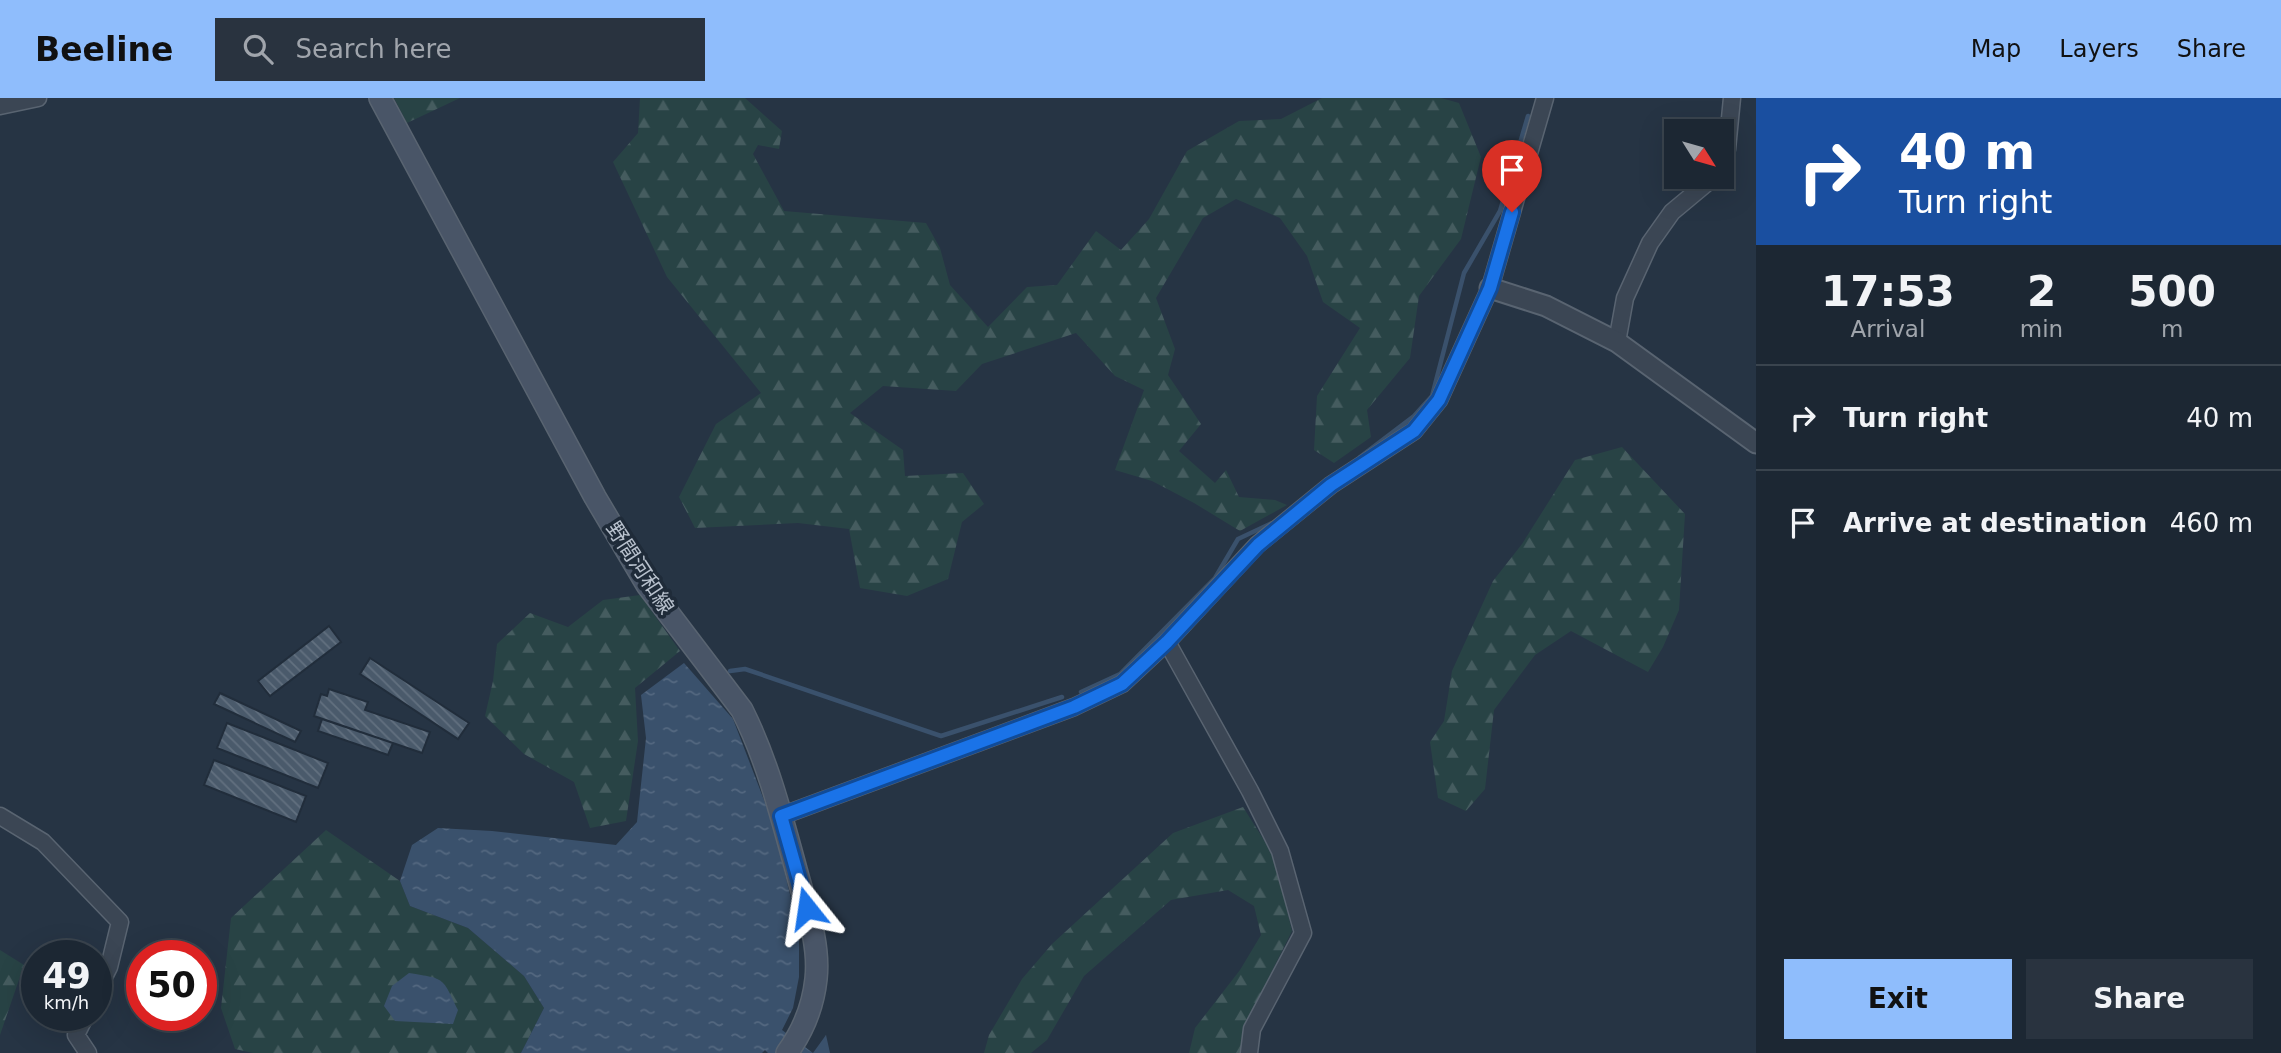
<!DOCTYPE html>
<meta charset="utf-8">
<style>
body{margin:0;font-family:"DejaVu Sans","Noto Sans JP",sans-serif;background:#29333f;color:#f1f3f6;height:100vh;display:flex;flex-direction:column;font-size:26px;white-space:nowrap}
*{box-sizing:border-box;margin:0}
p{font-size:23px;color:#a0a5ac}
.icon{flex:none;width:38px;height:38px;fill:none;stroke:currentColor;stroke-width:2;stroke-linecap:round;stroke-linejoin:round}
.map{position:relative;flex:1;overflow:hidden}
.side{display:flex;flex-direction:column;background:#1c2733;width:525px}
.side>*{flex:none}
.hud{background:#1a4fa0;color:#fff;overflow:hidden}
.needle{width:46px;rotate:127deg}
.fabs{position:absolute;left:1664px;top:21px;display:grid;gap:14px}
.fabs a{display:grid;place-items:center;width:70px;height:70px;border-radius:0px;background:#1c2733;box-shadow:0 7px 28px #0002,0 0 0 2px #3a444e;font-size:35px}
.speed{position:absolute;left:21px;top:842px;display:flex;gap:14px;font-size:35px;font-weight:700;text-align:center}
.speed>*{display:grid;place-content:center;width:91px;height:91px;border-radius:50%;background:#1c2733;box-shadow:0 7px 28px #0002,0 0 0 2px #3a444e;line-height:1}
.speed small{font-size:18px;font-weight:400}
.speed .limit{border:10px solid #d22;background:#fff;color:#111}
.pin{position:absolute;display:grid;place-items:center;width:60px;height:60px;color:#fff;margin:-72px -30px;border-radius:50% 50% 50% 0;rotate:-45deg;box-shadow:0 0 7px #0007}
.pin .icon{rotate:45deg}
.me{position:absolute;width:77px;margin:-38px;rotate:345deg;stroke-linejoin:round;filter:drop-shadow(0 0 5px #0008)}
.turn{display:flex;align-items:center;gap:24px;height:147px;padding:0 28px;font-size:32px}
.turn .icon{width:91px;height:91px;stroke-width:2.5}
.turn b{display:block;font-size:49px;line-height:60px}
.eta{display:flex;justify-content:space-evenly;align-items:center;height:119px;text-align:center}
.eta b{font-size:42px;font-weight:800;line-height:49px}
.primary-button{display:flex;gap:14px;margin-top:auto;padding:14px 28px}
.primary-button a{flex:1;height:80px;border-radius:0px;background:#8fbdfc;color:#111;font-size:28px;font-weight:800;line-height:80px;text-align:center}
.primary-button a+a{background:#29333f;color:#f1f3f6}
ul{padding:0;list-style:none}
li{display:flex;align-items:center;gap:21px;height:105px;padding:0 28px;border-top:2px solid #3a444e}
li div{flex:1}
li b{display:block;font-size:26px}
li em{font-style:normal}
header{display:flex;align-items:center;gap:42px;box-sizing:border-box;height:98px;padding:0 35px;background:#8fbdfc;color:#111}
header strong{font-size:33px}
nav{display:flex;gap:38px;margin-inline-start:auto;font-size:24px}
.search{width:490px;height:63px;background:#29333f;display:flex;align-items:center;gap:18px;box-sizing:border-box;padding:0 24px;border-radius:0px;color:#a0a5ac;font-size:26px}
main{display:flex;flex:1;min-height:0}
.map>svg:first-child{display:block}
.forest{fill:url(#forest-firs)}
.water{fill:url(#water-ripples)}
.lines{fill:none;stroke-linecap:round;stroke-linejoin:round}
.stream{stroke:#3a516c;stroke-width:4.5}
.building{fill:url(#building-back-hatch);stroke:#212d3b;stroke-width:2}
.minor-casing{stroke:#596471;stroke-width:19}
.tertiary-casing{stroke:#596471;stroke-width:23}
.secondary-casing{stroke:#596471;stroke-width:24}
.minor{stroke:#3b4654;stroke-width:16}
.tertiary{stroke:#3b4654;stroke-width:19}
.secondary{stroke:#495567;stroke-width:21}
.route-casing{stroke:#114b97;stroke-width:18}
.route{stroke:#1a73e8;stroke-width:12}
.labels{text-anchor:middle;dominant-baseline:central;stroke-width:7;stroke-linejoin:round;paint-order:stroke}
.street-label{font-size:21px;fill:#b8c1cd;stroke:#1f2b39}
</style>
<header>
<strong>Beeline</strong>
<div class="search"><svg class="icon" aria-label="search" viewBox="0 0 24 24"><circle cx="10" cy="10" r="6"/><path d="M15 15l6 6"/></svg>Search here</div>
<nav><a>Map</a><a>Layers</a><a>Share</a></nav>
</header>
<main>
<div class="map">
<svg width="1756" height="955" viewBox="0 0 1756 955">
<defs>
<pattern id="forest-firs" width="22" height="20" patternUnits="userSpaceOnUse" patternTransform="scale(1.75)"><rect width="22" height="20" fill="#284345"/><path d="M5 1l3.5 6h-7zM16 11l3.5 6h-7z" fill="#455c5f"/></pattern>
<pattern id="water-ripples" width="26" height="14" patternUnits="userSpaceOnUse" patternTransform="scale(1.75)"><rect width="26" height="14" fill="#3a516c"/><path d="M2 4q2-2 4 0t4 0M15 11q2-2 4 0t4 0" fill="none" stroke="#546880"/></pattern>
<pattern id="building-back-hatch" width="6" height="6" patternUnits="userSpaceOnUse" patternTransform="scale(1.75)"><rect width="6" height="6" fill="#4a5a6b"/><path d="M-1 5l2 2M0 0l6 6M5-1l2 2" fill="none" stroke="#62707f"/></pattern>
</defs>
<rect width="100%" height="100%" fill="#263444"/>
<!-- forest -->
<path class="forest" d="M 394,0 L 460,0 L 407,25 Z
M 640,0 L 745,0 L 782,33 L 779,51 L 758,47 L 753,56 L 784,113 L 926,125 L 940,150 L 950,187 L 988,229 L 1027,189 L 1057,187 L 1096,133 L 1121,152 L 1149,121 L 1187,53 L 1239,23 L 1281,21 L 1322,0 L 1441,0 L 1459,5 L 1481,59 L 1461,141 L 1419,198 L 1410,260 L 1367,312 L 1371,339 L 1334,365 L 1314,352 L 1317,298 L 1360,230 L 1323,204 L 1307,158 L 1280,120 L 1236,101 L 1203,120 L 1156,200 L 1175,251 L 1168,277 L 1201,326 L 1179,353 L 1215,385 L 1226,372 L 1239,399 L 1275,402 L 1287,407 L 1240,433 L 1194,405 L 1152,383 L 1115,372 L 1144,292 L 1115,278 L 1076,235 L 982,266 L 956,293 L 883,288 L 850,315 L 903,352 L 905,378 L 963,375 L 984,406 L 962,424 L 948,481 L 907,498 L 860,490 L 849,431 L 798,425 L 695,430 L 679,399 L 716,326 L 761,295 L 667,179 L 613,64 L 638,35 Z
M 1622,349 L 1685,416 L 1679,512 L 1663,549 L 1648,574 L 1571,533 L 1535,557 L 1494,612 L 1485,691 L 1466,713 L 1438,700 L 1430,644 L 1444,623 L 1452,573 L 1493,483 L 1522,446 L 1575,362 Z
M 640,497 L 680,553 L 635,590 L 638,643 L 626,723 L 590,730 L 574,684 L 524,656 L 485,618 L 493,583 L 497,546 L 530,515 L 568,529 L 603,502 Z
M 1243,709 L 1274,758 L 1292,833 L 1245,927 L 1240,955 L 1189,955 L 1195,930 L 1240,872 L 1261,837 L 1254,808 L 1228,792 L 1171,802 L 1084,878 L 1047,942 L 1031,955 L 984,955 L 989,937 L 1022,881 L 1052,846 L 1173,735 Z
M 326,732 L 400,783 L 410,808 L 468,830 L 524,878 L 544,910 L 521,955 L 253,955 L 235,951 L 221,910 L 231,820 Z
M 0,852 L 24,867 L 0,937 Z"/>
<!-- water -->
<path class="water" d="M 684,565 L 733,621 L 772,723 L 799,833 L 799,879 L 793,910 L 782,932 L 813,955 L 826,937 L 830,955 L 768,955 L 765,952 L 762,955 L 521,955 L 544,910 L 524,878 L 468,830 L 410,808 L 400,783 L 412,747 L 438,730 L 492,733 L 616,747 L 637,724 L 646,640 L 641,597 Z
M 409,875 C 446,881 442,879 458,912 L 453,926 L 395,923 L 384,908 L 392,888 Z"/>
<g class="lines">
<!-- stream -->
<path class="stream" d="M 1360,359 L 1414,318 L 1432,298 L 1464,175 L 1500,113 L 1528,18
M 730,573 L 745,571 L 941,638 L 1062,599
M 1081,594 L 1120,576 L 1215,480 L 1238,441 L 1272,425"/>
</g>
<!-- building -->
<path class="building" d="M 329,528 L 341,544 L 270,598 L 258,583 Z
M 370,560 L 469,625 L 458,641 L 360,576 Z
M 329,591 L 368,604 L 365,612 L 430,634 L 422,655 L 314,618 L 321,596 L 327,598 Z
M 220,595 L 301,633 L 295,644 L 214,606 Z
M 322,621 L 393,645 L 388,657 L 318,633 Z
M 227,625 L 328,665 L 318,690 L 217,650 Z
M 214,662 L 306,698 L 296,724 L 204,687 Z"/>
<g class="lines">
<defs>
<path id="minor" d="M 0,8 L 38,0
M 1722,61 L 1727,51 L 1732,0
M 1617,244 L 1625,200 L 1650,145 L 1672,114 L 1714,79
M 1167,544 L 1250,693 L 1280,753 L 1303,835 L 1252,931 L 1249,955
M 0,718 L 43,744 L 120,824 L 109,869 L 96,895
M 781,718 L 1074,609 L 1122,586 L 1167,544 L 1257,447 L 1331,387 L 1414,333 L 1439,302 L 1490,190 L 1545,0
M 86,917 L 76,937 L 88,955"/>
<path id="tertiary" d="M 1490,190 L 1546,208 L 1617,244 L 1756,345"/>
<path id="secondary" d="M 380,0 L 595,399 L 647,487 L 742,612 C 768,664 782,720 797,775 C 806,809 820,845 816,881 C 813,909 803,933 787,955"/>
</defs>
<!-- minor casing -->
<use href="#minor" class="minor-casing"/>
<!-- tertiary casing -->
<use href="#tertiary" class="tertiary-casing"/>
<!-- secondary casing -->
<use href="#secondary" class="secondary-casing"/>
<!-- minor -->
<use href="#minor" class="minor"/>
<!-- tertiary -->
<use href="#tertiary" class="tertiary"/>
<!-- secondary -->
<use href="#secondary" class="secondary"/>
</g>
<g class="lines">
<defs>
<path id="route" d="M 807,810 L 781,718 L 1074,609 L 1122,586 L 1167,544 L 1258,447 L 1331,387 L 1414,333 L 1439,302 L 1490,190 L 1512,114"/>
</defs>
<!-- route casing -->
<use href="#route" class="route-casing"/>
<!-- route -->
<use href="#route" class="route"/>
</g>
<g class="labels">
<!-- street labels -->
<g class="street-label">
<text transform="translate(640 470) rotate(57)">野間河和線</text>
</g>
</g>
</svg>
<div class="fabs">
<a><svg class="needle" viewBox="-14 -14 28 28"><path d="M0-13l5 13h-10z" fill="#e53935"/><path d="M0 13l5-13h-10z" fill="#a0a5ac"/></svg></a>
</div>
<div class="speed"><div>49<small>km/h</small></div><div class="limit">50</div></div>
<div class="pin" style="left:1512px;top:114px;background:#d93025"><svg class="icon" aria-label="arrive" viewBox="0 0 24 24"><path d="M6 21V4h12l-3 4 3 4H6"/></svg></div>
<svg class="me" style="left:807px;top:810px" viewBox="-20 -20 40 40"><path d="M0-17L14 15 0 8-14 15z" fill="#1a73e8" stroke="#fff" stroke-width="4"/></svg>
</div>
<section class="side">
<div class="hud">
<div class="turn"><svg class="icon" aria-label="right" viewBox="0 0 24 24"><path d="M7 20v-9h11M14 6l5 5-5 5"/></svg><div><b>40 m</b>Turn right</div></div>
</div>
<div class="eta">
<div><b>17:53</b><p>Arrival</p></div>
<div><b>2</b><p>min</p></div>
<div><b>500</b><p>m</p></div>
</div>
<ul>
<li><svg class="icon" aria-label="right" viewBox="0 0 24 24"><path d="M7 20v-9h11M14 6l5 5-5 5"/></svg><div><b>Turn right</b></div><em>40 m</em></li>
<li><svg class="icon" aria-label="arrive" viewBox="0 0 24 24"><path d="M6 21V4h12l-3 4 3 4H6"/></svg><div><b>Arrive at destination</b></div><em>460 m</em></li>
</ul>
<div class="primary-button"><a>Exit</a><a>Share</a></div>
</section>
</main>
